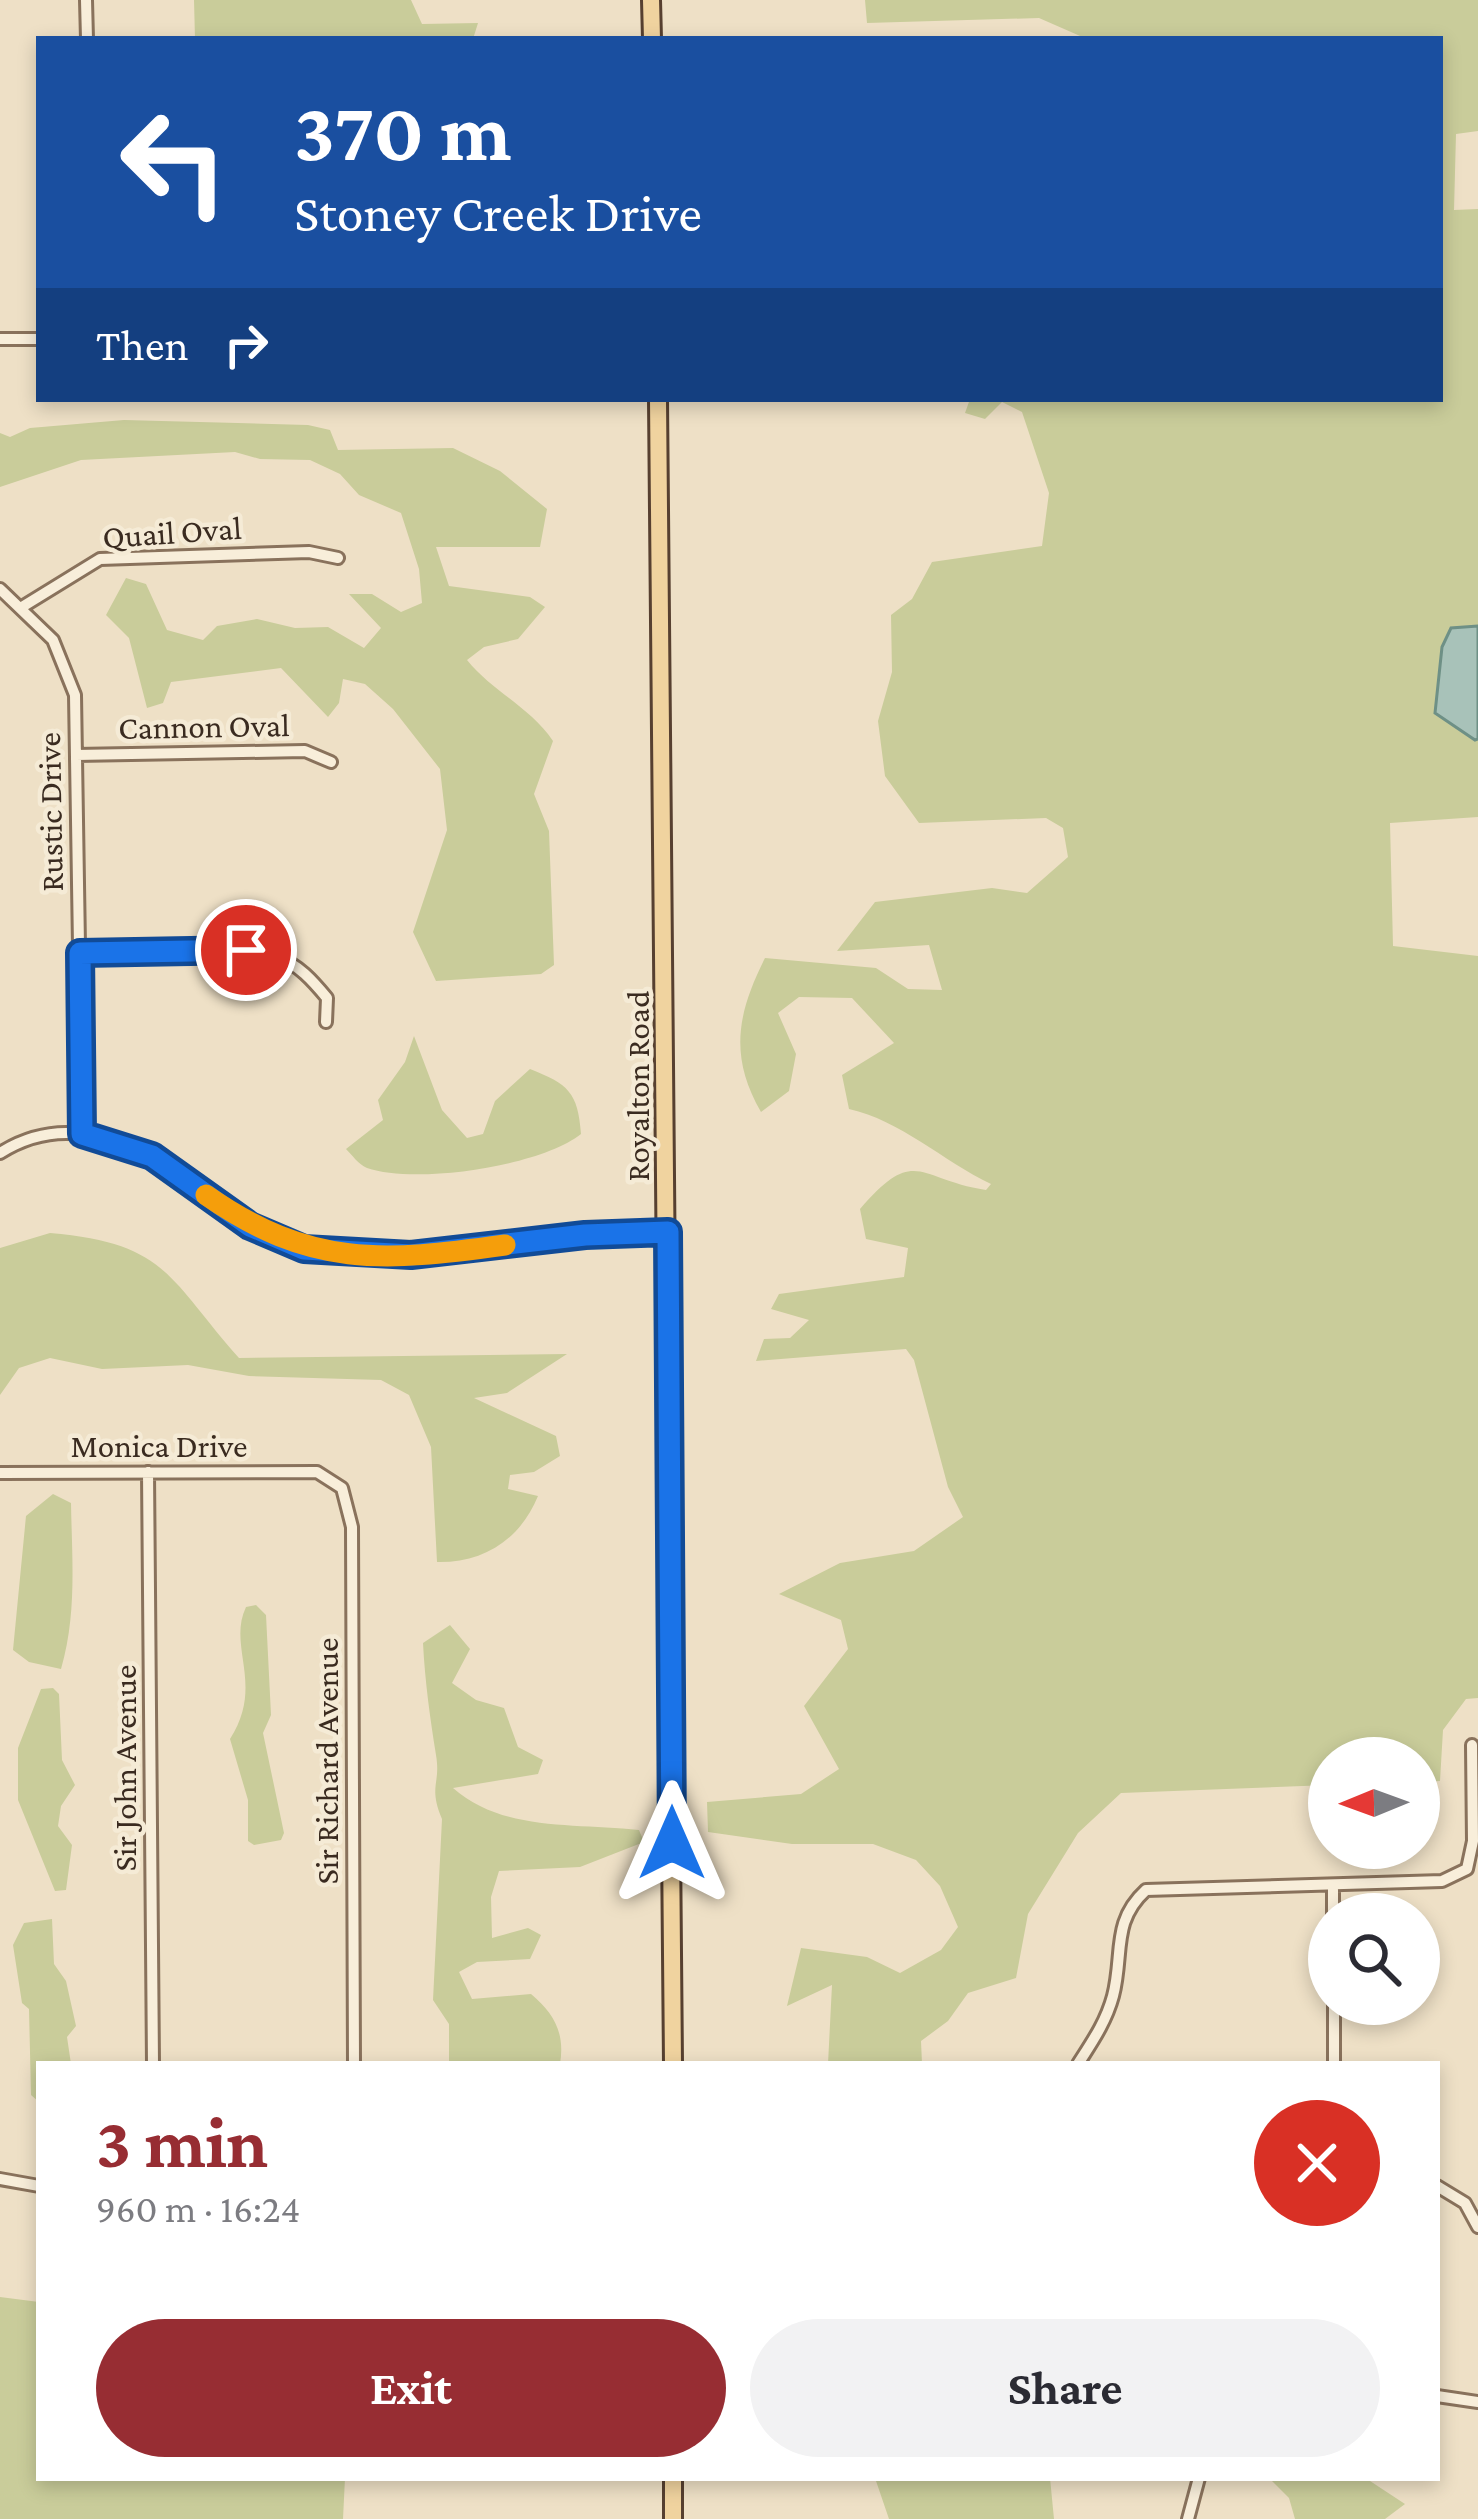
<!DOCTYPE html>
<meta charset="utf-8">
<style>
body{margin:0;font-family:"Crimson Pro",serif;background:#f2f2f3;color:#2b2b33;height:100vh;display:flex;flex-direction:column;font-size:45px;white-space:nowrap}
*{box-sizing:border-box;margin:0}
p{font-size:39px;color:#7c7c81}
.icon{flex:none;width:66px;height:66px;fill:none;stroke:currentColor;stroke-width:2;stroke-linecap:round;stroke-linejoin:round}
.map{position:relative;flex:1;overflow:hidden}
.drawer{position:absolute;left:36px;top:2061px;width:1404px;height:420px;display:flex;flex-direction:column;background:#fff;border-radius:0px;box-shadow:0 6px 18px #0003}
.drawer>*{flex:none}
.guide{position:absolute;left:36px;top:36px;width:1407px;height:366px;border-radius:0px;box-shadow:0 6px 18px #0003;background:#1a4fa0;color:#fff;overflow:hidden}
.needle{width:78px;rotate:269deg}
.tools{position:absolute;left:1308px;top:1737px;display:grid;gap:24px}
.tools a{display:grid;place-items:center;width:132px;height:132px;border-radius:50%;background:#fff;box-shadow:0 6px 18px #0003;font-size:60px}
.pin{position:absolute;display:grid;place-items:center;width:102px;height:102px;color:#fff;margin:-51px;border:6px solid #fff;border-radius:50%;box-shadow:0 3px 12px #0007}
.me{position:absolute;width:132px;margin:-66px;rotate:0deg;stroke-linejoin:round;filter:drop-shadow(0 0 9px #0008)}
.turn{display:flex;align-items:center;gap:42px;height:252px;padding:0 60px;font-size:54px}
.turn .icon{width:156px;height:156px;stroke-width:2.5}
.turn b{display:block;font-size:84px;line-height:102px}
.then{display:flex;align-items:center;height:114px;padding:0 60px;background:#0003;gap:24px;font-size:45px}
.round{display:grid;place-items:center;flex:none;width:126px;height:126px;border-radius:63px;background:#f2f2f3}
.overview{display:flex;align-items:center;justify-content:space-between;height:204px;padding:0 60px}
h1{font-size:72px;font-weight:700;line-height:90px;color:#972d33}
.primary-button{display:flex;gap:24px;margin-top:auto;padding:24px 60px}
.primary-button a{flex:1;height:138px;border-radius:72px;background:#972d33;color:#fff;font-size:48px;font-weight:700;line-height:138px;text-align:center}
.primary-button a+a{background:#f2f2f3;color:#2b2b33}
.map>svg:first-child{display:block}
.green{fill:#c9cc9a}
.water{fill:#a8c2b9;stroke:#6e9086;stroke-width:3}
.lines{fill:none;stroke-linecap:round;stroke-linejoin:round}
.street-casing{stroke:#89725c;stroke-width:16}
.primary-casing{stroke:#574030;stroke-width:22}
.street{stroke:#f8eeda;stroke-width:10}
.primary{stroke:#f0d39f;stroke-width:16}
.route-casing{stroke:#114b97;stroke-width:30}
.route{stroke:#1a73e8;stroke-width:21}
.slow{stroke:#f59e0b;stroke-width:21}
.labels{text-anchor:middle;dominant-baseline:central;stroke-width:9;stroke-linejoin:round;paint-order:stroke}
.street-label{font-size:33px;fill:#3a2b20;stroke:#f5ebd6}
</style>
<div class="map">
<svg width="1478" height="2519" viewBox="0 0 1478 2519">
<rect width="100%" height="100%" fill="#eee0c6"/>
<!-- green -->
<path class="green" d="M 194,0 L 411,0 L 422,24 L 478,23 L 473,39 L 195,39 Z
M 865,0 L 1478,0 L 1478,131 L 1456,134 L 1454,210 L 1478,209 L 1478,817 L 1390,823 L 1393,946 L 1478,956 L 1478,1698 L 1466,1699 L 1443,1730 L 1440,1781 L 1419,1782 L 1419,1758 L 1329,1758 L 1329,1785 L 1121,1793 L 1078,1833 L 1028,1914 L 1016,1978 L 968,1993 L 948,2021 L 921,2041 L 922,2064 L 828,2064 L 832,1985 L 787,2006 L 801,1948 L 867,1957 L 900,1973 L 941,1950 L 958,1927 L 940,1886 L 916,1860 L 873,1844 L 792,1844 L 708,1832 L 707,1802 L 801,1794 L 839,1769 L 804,1706 L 848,1649 L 841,1620 L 779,1594 L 840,1563 L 914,1551 L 963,1517 L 948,1487 L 914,1360 L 906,1349 L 756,1361 L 764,1339 L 790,1338 L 809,1320 L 771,1309 L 779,1294 L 904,1277 L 908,1248 L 866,1239 L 860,1209 C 916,1144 918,1180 986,1190 L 991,1184 C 943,1161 900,1120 849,1109 L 842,1075 L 894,1043 L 852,998 L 799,997 L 778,1013 L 796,1054 L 789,1091 L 761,1112 C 729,1056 737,1014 765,958 L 876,968 L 908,989 L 942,990 L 929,945 L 837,951 L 875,902 L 992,888 L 1027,893 L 1068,857 L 1063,828 L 1046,818 L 919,823 L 885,776 L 878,721 L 892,672 L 891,615 L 912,599 L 932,562 L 1042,546 L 1049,493 L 1022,412 L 1002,402 L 985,419 L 965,413 L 970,399 L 1440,399 L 1440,39 L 1087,39 L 1039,18 L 867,23 Z
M 124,420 L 308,425 L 330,430 L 338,450 L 453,448 L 500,471 L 547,509 L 540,547 L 436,547 L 449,586 L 530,597 L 545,607 L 518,639 L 484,647 L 467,660 C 493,692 530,707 553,741 L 534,794 L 549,831 L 554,965 L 541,974 L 436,981 L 413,932 L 447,830 L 440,769 L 393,709 L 365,684 L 343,679 L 339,703 L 328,717 L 281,668 L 171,682 L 163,703 L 147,708 L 129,638 L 106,615 L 126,578 L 146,584 L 167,630 L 203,640 L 217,626 L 257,619 L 295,628 L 328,627 L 364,648 L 381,628 L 349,594 L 372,594 L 401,612 L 422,603 L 419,569 L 401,513 L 359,495 L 340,474 L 310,460 L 260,459 L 235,452 L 81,460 L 0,487 L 0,433 L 10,437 L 30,428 Z
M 414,1036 L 442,1110 L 467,1138 L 483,1134 L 495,1101 L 530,1069 C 568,1084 578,1092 581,1134 C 541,1166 416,1185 367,1168 C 359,1165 352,1155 346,1149 L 383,1120 L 378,1100 L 405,1062 Z
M 50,1233 C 167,1243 168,1278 239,1358 L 567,1354 L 507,1393 L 474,1398 L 556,1436 L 560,1456 L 534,1472 L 510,1475 L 508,1489 L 538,1496 C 520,1540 483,1563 437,1562 L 431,1447 L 409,1395 L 381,1380 L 249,1376 L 188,1365 L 102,1369 L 50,1358 L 19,1368 L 0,1395 L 0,1248 Z
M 53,1494 L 71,1503 C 72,1561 77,1614 61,1669 L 29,1662 L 13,1650 L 26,1516 Z
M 256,1605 L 266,1615 L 271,1715 L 263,1733 L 284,1833 L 281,1840 L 254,1845 L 248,1841 L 248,1800 L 230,1739 C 265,1684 227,1647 246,1607 Z
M 450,1625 L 470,1649 L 452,1683 L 476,1700 L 504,1708 L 518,1747 L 543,1760 L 538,1774 L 453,1788 C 503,1832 575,1823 639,1830 L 644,1842 L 580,1867 L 499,1871 L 491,1897 L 492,1938 L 528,1928 L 541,1935 L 530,1959 L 477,1962 L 459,1972 L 472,1999 L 531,1994 C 555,2014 565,2034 560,2064 L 449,2064 L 449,2024 L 433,2000 L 442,1819 C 428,1786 441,1784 436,1755 C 430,1717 425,1682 423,1643 Z
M 53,1688 L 59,1694 L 62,1760 L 75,1785 L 61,1806 L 58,1826 L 72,1845 L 66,1890 L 55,1891 L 18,1800 L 18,1748 L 41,1689 Z
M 52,1919 L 54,1964 L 66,1981 L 76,2026 L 67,2037 L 71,2064 L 39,2064 L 39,2102 L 31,2095 L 29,2009 L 22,2003 L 13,1945 L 24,1923 Z
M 0,2297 L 39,2302 L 39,2478 L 345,2478 L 343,2519 L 0,2519 Z
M 875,2478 L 1050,2478 L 1054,2519 L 889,2519 Z
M 1269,2478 L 1370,2481 L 1405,2504 L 1385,2519 L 1295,2519 L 1289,2498 Z"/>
<!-- water -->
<path class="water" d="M 1478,626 L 1478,739 L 1475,740 L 1435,713 L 1442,647 L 1451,628 Z"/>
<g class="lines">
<defs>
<path id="street" d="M 86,0 L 87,39
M 0,339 L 39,339
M 0,589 L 53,640 L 75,695 L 82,1134
M 22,607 L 100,559 L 309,552 L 338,558
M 76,755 L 305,751 L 331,762
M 80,953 C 134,952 227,938 277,957 C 298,964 313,981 327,998 L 326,1022
M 0,1153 C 115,1081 204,1223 304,1249 C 394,1273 495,1242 586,1235 C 613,1233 641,1233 668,1232
M 148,1472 L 153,2064
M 0,1473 L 317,1472 L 342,1488 L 352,1527 L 354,2064
M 1333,1885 L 1333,1914
M 1334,2004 L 1334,2064
M 1078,2064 C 1092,2042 1106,2022 1113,1996 C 1124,1954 1111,1922 1146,1890 L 1442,1881 L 1467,1869 L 1473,1841 L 1472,1745
M 0,2179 L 39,2186
M 1437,2186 L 1465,2203 L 1478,2227
M 1437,2396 L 1478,2402
M 1188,2519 L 1199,2478"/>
<path id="primary" d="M 651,0 L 652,39
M 658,399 L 673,2064
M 673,2478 L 673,2519"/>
</defs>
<!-- street casing -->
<use href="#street" class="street-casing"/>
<!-- primary casing -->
<use href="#primary" class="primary-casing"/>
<!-- street -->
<use href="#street" class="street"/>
<!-- primary -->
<use href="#primary" class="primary"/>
</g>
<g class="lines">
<defs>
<path id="route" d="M 246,950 L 80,953 L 82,1134 L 152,1156 L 250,1226 L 304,1249 L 411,1255 L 585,1235 L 668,1232 L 672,1843"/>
</defs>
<!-- route casing -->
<use href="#route" class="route-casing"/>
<!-- route -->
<use href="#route" class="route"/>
<!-- slow -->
<path class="slow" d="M 206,1195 C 310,1268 383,1262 505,1245"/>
</g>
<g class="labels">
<!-- street labels -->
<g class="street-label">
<text transform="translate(172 532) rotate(-4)">Quail Oval</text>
<text transform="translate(204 726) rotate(-1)">Cannon Oval</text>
<text transform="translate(50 812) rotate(-91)">Rustic Drive</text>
<text transform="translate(637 1086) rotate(-90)">Royalton Road</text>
<text x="159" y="1445">Monica Drive</text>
<text transform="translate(326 1761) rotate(-90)">Sir Richard Avenue</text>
<text transform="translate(124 1768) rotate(-90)">Sir John Avenue</text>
</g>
</g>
</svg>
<div class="tools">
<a><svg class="needle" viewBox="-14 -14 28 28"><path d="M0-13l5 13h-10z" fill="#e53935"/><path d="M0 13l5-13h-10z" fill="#7c7c81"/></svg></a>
<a><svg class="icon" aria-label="search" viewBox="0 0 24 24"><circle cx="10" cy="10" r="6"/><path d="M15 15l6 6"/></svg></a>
</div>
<div class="pin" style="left:246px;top:950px;background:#d93025"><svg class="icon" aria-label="arrive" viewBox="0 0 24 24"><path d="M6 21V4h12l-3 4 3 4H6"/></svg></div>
<svg class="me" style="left:672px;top:1843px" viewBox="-20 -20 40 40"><path d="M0-17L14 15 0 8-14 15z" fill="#1a73e8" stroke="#fff" stroke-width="4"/></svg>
<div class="guide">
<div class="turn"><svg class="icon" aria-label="left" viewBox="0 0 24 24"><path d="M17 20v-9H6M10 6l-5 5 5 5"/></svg><div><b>370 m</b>Stoney Creek Drive</div></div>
<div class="then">Then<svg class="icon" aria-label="right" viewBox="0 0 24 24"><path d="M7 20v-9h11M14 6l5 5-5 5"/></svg></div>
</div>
<section class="drawer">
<div class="overview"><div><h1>3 min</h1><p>960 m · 16:24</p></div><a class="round" style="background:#d93025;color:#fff"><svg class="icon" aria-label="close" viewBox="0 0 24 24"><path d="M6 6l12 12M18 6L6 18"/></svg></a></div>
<div class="primary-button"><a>Exit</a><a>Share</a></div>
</section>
</div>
